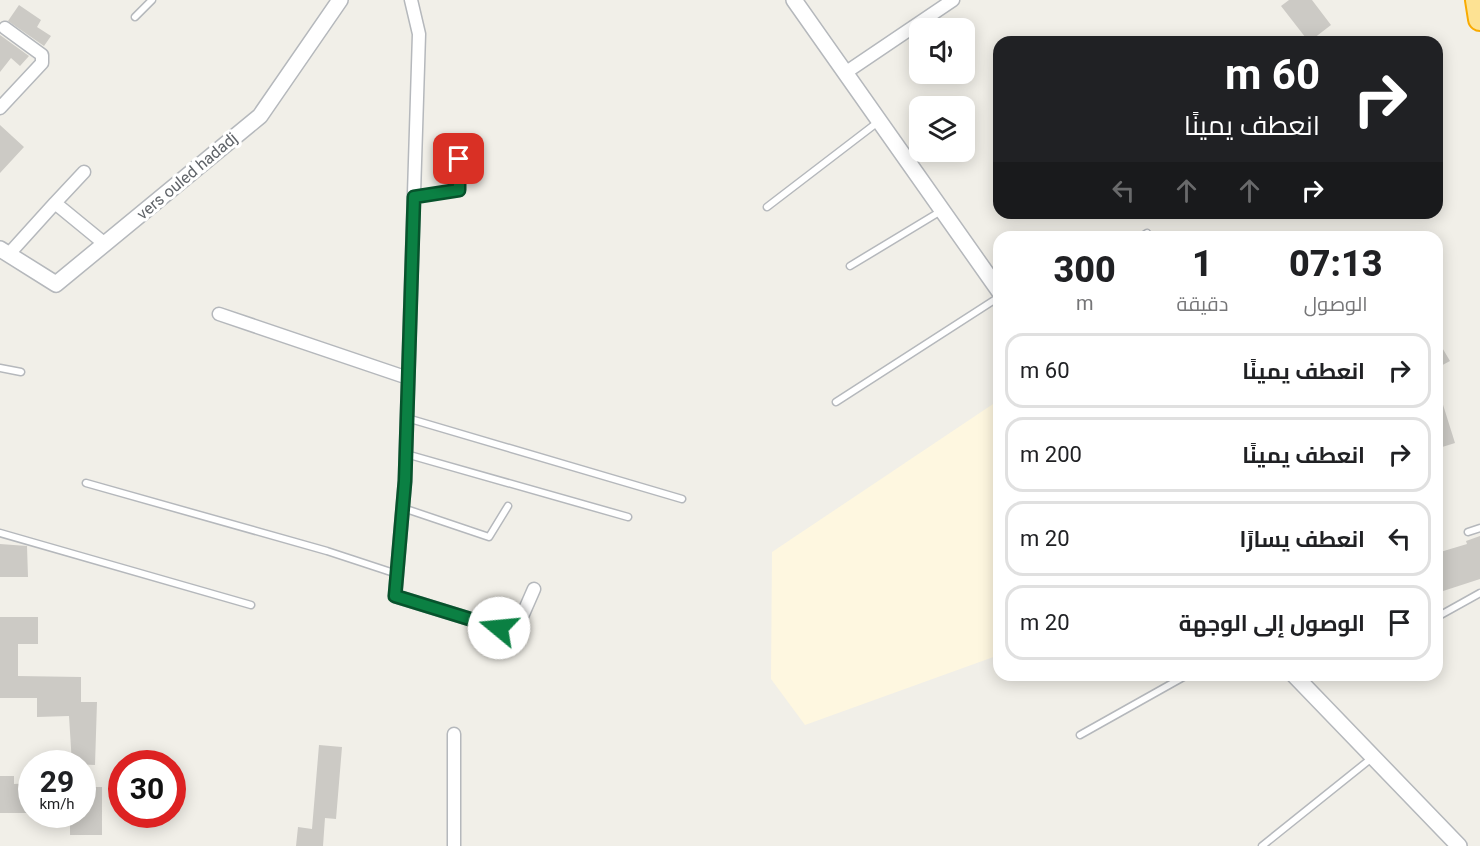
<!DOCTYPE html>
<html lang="ar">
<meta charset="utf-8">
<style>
body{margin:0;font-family:Roboto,Cairo,sans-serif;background:#f2f2f2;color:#202124;direction:rtl;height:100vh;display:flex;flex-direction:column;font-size:22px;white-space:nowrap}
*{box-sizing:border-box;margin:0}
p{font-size:20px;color:#757577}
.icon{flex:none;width:33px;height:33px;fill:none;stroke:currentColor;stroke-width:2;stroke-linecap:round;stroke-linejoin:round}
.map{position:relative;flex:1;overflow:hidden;direction:ltr}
.drawer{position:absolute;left:993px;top:231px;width:450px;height:450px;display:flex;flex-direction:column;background:#fff;border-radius:18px;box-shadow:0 3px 15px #0003;direction:rtl}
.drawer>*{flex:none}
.hud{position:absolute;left:993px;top:36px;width:450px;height:183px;border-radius:18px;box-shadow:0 3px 15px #0003;direction:rtl;background:#202124;color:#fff;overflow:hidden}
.fabs{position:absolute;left:909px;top:18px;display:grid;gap:12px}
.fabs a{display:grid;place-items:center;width:66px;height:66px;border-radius:12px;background:#fff;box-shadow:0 3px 15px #0003;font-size:30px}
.speed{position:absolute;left:18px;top:750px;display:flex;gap:12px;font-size:30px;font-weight:700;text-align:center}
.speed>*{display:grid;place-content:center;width:78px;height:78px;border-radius:50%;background:#fff;box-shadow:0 3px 15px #0003;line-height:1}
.speed small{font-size:15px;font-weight:400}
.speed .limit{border:9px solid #d22;background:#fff;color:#111}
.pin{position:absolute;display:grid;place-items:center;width:51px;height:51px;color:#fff;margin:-26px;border-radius:12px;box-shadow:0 3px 9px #0006}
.me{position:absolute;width:66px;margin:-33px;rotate:287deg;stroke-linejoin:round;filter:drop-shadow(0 0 4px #0008)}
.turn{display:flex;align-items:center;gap:21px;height:126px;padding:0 24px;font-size:27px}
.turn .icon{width:78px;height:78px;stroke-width:2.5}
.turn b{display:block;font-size:42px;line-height:51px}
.lanes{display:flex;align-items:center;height:57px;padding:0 24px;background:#0003;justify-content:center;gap:30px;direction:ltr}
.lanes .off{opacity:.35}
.eta{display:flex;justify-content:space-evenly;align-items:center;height:102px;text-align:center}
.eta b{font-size:36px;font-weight:800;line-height:42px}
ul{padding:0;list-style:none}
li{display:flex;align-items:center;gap:18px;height:75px;margin:0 12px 9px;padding:0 12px;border:3px solid #e0e0e0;border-radius:18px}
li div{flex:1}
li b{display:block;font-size:22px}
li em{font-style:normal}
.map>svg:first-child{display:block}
.commercial{fill:#fef7e0}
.building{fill:#cccac5}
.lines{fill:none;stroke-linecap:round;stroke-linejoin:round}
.service-casing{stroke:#b5b8bc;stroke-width:9}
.minor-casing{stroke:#b5b8bc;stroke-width:15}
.tertiary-casing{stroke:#b5b8bc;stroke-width:18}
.motorway-casing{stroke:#f9ab00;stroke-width:26}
.service{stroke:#fff;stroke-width:6}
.minor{stroke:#fff;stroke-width:12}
.tertiary{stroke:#fff;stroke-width:15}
.motorway{stroke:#fde293;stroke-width:22}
.route-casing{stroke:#07532c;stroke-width:15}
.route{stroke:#0b8043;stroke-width:10}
.labels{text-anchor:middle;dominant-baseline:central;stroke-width:6;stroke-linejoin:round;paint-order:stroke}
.street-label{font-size:16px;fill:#5f6368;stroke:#fff}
</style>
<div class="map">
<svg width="1480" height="846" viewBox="0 0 1480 846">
<rect width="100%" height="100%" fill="#f1efe8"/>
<!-- commercial -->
<path class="commercial" d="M 999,400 L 999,655 L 805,725 L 771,679 L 772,552 Z"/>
<!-- building -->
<path class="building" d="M 1289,0 L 1312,0 L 1331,25 L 1309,42 L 1281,6 Z
M 19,5 L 41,20 L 37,27 L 51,36 L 44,46 L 8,21 Z
M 0,35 L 29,56 L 20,66 L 11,58 L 0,72 Z
M 0,125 L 24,147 L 0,173 Z
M 1437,339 L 1450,361 L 1437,368 Z
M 1437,392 L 1439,392 L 1455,443 L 1439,448 Z
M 1480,536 L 1480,579 L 1437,593 L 1437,553 L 1467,544 L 1466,541 Z
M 0,544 L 27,546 L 28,577 L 0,577 Z
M 0,617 L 38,617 L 38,644 L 18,644 L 18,676 L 81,677 L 81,702 L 97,702 L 95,765 L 72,764 L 69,716 L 37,717 L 37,698 L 0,698 Z
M 319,745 L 342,747 L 336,819 L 325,818 L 323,846 L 296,846 L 298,827 L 312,829 Z
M 0,776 L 14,776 L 14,784 L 32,783 L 32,813 L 0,813 Z
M 82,787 L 102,787 L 102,835 L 70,835 L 70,814 L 82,814 Z"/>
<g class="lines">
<defs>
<path id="service" d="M 135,17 L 152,0
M 414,197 L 459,190 L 459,159
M 767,207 L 878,122
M 1141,237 L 1147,233
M 850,266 L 941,211
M 0,368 L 21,372
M 836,402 L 999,297
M 407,418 L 682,499
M 406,454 L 628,517
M 86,483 L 327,551 L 397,574
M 403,508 L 489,537 L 508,506
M 1468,532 L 1480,528
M 0,533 L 251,605
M 1437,617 L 1480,593
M 1080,735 L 1187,675
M 1262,846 L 1373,757"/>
<path id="minor" d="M 411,0 L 419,34 L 405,481 L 395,596 L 499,628 L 520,621 L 534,589
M 845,73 L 953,0
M 0,108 L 42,63 L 42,55 L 5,28
M 55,203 L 84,172
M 8,255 L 55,203 L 105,244
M 219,314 L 408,378
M 454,846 L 454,734"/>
<path id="tertiary" d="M 794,0 L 999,291
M 0,249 L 56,284 L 260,116 L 340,0
M 1294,675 L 1459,846"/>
<path id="motorway" d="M 1477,0 L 1480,19"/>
</defs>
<!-- service casing -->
<use href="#service" class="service-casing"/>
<!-- minor casing -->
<use href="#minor" class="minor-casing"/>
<!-- tertiary casing -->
<use href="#tertiary" class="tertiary-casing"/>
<!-- motorway casing -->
<use href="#motorway" class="motorway-casing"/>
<!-- service -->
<use href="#service" class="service"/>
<!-- minor -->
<use href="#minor" class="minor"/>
<!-- tertiary -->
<use href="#tertiary" class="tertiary"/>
<!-- motorway -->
<use href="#motorway" class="motorway"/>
</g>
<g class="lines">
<defs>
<path id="route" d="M 459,159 L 459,190 L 414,197 L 405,481 L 395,596 L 499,628"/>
</defs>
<!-- route casing -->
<use href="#route" class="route-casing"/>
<!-- route -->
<use href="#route" class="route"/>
</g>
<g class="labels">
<!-- street labels -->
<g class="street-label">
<text transform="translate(187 176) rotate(-40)">vers ouled hadadj</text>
</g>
</g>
</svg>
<div class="fabs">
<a><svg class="icon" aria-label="sound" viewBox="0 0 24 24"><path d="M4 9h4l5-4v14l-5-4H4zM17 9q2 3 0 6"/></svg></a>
<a><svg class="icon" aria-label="layers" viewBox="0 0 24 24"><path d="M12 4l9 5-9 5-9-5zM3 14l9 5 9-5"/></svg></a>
</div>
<div class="speed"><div>29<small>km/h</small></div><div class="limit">30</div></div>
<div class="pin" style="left:459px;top:159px;background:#d93025"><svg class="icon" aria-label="arrive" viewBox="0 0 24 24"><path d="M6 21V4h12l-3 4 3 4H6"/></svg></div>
<svg class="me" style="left:499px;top:628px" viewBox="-20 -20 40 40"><circle r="19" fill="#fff"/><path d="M0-13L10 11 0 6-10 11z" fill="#0b8043"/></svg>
<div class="hud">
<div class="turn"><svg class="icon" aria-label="right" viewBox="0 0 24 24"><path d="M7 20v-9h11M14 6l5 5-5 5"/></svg><div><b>60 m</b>انعطف يمينًا</div></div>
<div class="lanes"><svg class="icon off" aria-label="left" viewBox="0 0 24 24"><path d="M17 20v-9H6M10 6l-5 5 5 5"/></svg><svg class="icon off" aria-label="ahead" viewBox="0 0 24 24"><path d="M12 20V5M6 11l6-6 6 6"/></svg><svg class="icon off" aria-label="ahead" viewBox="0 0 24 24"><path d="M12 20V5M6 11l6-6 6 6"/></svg><svg class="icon" aria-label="right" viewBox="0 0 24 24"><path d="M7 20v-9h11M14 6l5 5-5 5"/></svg></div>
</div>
<section class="drawer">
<div class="eta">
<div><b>07:13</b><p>الوصول</p></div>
<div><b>1</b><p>دقيقة</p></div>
<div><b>300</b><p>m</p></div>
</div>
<ul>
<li><svg class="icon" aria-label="right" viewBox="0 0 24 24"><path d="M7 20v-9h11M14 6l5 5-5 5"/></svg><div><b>انعطف يمينًا</b></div><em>60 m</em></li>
<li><svg class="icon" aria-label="right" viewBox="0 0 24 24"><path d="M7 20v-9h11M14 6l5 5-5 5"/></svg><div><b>انعطف يمينًا</b></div><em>200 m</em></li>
<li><svg class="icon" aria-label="left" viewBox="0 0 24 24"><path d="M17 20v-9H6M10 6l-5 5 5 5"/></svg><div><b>انعطف يسارًا</b></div><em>20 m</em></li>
<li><svg class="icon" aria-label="arrive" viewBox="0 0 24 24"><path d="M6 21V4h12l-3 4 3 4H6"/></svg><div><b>الوصول إلى الوجهة</b></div><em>20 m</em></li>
</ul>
</section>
</div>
